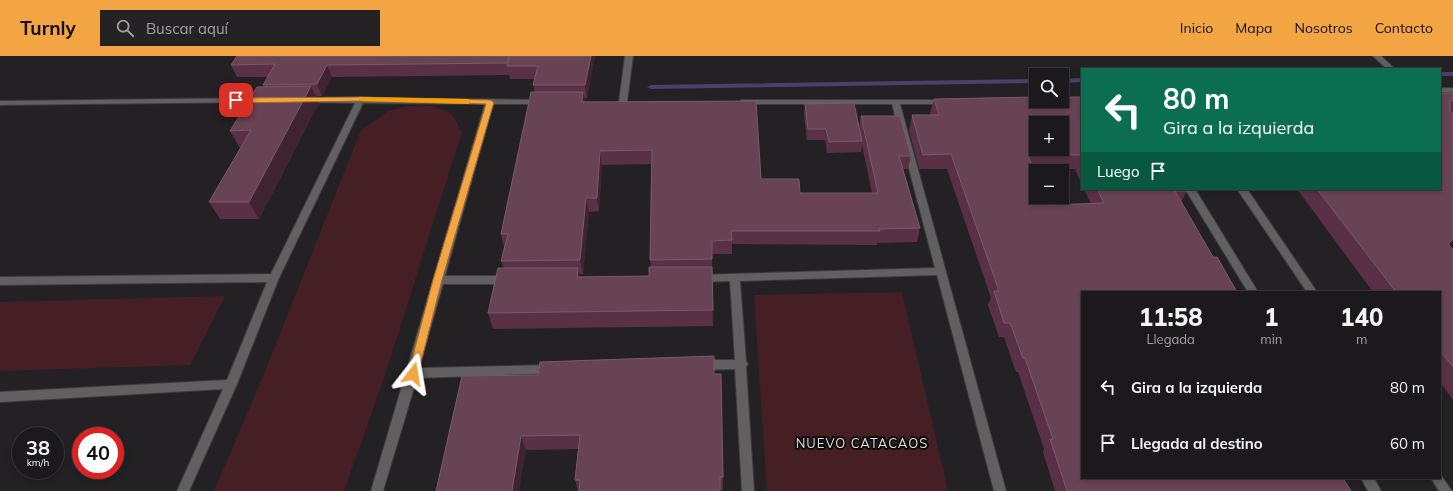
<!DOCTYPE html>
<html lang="es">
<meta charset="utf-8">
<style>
body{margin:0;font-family:Mulish,sans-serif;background:#242224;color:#f1f3f6;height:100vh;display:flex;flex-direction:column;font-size:15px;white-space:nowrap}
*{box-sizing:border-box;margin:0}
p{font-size:13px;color:#a0a0a3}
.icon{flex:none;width:22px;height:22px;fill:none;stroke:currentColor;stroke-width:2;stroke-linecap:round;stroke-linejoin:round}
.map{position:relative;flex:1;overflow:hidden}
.panel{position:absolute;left:1081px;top:235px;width:360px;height:188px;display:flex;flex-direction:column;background:#1b191b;border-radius:0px;box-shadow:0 2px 6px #0003,0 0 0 1px #39383a}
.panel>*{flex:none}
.top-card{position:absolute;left:1081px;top:12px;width:360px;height:122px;border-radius:0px;box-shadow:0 2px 6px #0003,0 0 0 1px #39383a;background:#0b6e4f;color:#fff;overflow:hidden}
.tools{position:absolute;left:1029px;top:12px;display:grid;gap:8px}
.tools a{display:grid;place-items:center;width:40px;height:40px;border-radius:0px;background:#1b191b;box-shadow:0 2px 6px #0003,0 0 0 1px #39383a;font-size:20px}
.speed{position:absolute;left:12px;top:371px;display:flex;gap:8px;font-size:20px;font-weight:700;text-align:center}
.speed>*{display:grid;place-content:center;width:52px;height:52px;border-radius:50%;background:#1b191b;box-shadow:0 2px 6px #0003,0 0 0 1px #39383a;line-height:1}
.speed small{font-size:10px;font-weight:400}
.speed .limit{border:6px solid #d22;background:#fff;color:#111}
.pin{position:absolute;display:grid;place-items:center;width:34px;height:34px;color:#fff;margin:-17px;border-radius:8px;box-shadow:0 2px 6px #0006}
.me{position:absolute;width:44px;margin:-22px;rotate:14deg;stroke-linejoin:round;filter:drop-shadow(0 0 3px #0008)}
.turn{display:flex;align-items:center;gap:14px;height:84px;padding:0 16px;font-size:18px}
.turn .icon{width:52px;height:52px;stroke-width:2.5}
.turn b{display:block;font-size:28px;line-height:34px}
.then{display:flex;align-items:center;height:38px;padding:0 16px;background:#0003;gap:8px;font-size:15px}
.eta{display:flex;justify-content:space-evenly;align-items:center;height:68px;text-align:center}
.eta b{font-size:24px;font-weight:800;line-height:28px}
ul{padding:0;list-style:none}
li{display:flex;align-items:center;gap:12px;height:56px;padding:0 16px}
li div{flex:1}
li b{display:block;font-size:15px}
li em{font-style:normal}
header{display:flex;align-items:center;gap:24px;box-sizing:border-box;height:56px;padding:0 20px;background:#f3a443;color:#111}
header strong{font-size:19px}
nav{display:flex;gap:22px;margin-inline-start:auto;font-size:14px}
.search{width:280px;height:36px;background:#242224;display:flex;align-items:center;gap:10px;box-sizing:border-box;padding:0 14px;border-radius:0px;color:#a0a0a3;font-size:15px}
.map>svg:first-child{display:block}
.green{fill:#451f25}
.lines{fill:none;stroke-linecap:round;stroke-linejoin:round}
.stream{fill:#4c406a;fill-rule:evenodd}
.minor-casing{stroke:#3d3b3d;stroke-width:2}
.minor{fill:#625f61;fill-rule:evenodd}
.wall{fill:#5a3144;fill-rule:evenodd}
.shaded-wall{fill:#3f2331}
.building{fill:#684354;stroke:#795a68;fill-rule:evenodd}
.route{fill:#f3a443;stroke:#9e6b2c}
.slow{fill:#f59e0b}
.labels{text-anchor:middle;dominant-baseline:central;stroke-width:4;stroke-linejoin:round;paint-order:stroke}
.quarter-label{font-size:13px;letter-spacing:1px;fill:#dfdbde;stroke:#0d0b0c}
</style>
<header>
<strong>Turnly</strong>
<div class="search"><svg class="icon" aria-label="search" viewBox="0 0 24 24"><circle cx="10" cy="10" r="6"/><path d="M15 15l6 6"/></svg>Buscar aquí</div>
<nav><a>Inicio</a><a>Mapa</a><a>Nosotros</a><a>Contacto</a></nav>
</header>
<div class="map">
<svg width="1453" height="435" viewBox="0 0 1453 435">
<rect width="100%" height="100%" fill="#242124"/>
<!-- green -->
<path class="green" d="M 409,50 L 432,50 L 451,57 L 462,76 L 384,322 L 344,435 L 214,435 L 262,323 L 361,74 L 388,55 Z
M 902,236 L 948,435 L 767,435 L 754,239 Z
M 225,240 L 190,309 L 0,315 L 0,246 Z"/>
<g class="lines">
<!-- stream -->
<path class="stream" d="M 1440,16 L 1453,16 L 1453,20 L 1440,20 Z
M 1082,22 L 1082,26 L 1062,27 L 1062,23 Z
M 1036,23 L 1036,27 L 651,33 L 647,31 L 651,29 Z"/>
<defs>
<path id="minor" d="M 625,0 L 633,0 L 627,46 L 623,48 L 619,46 Z
M 1373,0 L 1381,0 L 1395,13 L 1387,13 Z
M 1440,32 L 1453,32 L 1453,36 L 1440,36 Z
M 361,41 L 364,42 L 545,44 L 545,48 L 493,48 L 445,220 L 508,220 L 512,221 L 513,224 L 512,227 L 508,228 L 443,228 L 419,312 L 552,309 L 556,311 L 558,314 L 556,317 L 417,322 L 383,435 L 371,435 L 485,48 L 363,47 L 279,222 L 237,328 L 189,435 L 177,435 L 223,333 L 0,346 L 0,336 L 227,324 L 267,226 L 0,229 L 0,221 L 271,218 L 355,47 L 304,46 L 300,44 L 304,42 L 358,42 Z
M 262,42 L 265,42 L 265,46 L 0,49 L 0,45 Z
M 741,44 L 946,44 L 950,46 L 946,48 L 900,48 L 1006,435 L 994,435 L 937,219 L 740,225 L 746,305 L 748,308 L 746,311 L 754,435 L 742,435 L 735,313 L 702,314 L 698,312 L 696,309 L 698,306 L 702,304 L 735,304 L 730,225 L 700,226 L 696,225 L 695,222 L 696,219 L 935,212 L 892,48 L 741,48 Z
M 1185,133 L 1195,133 L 1258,236 L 1248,236 Z
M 1237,133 L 1247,133 L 1317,236 L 1307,236 Z
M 1440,418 L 1452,435 L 1439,435 L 1431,422 L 1440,422 Z
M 1361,422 L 1374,422 L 1381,435 L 1368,435 Z"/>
</defs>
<!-- minor casing -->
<use href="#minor" class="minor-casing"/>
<!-- minor -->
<use href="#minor" class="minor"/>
</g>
<!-- wall -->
<path class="wall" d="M 237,0 L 595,0 L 587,42 L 584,42 L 585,46 L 761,123 L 800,137 L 872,137 L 862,89 L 861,96 L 827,97 L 825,84 L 807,84 L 804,59 L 805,48 L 859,71 L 861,60 L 911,100 L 908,113 L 903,113 L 920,172 L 917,186 L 877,187 L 877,189 L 732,188 L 732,198 L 712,198 L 713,270 L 493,273 L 488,257 L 504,212 L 501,205 L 504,191 L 501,178 L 535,36 L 533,29 L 535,23 L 510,23 L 509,19 L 332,21 L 322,40 L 316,40 L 319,47 L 259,163 L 220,163 L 209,146 L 241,92 L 240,92 L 230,75 L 264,31 L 263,29 L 268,21 L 237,21 L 231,9 ZM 651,108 L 650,204 L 651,211 L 649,220 L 580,221 L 579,218 L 583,218 L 589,156 L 599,155 L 602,109 Z
M 1440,37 L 1453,37 L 1453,186 L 1449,189 L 1453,194 L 1453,344 L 1440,326 L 1440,236 L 1373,236 L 1297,133 L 1440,133 Z
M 1082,41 L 1082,129 L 1075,113 L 1033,113 L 1049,149 L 1091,148 L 1084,133 L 1186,133 L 1187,135 L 1181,146 L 1082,236 L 1351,435 L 1055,435 L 1043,396 L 1044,393 L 1018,316 L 1016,316 L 1004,281 L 999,281 L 988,249 L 991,242 L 947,113 L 919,113 L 909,74 L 912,59 L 931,59 L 930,57 L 934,43 Z
M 714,318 L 723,421 L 723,434 L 720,434 L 720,435 L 578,435 L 575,424 L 578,393 L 526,394 L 462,320 Z"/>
<!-- shaded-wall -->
<path class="shaded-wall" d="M 591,0 L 595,0 L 587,42 L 585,29 Z
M 327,9 L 332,21 L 322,40 L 317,28 Z
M 311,30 L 319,47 L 259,163 L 249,146 Z
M 583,36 L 586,50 L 582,46 Z
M 600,95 L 602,109 L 599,155 L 597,142 Z
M 586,142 L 589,156 L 583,218 L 580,204 Z
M 1453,183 L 1453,186 L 1435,201 Z
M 578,212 L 581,229 L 577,221 Z
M 521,380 L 526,394 L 519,435 L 512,435 Z"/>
<!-- building -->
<path class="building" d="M 237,0 L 509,0 L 507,7 L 327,9 L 317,28 L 263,29 L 275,8 L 231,9 Z
M 510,0 L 591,0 L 585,29 L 533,29 L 538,10 L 507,10 Z
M 311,30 L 249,146 L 209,146 L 251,74 L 230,75 L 257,31 Z
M 531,36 L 583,36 L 582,46 L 756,45 L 761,123 L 799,123 L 800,137 L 878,137 L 861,60 L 900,60 L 911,100 L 899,100 L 920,172 L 879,173 L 880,175 L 731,175 L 732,184 L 712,185 L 712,203 L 650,204 L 652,94 L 600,95 L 597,142 L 586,142 L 580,204 L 501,205 L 508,178 L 501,178 Z
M 1440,37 L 1453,37 L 1453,45 L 1450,44 L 1450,55 L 1453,58 L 1453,183 L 1448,188 L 1453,194 L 1453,311 L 1440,294 L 1440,236 L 1396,236 L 1317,133 L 1440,133 Z
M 1036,41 L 1036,45 L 1062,45 L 1062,41 L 1082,41 L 1082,101 L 1081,99 L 1027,98 L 1036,119 L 1036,141 L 1046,141 L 1049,149 L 1104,147 L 1097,133 L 1186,133 L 1187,135 L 1175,135 L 1213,201 L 1217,201 L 1237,236 L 1082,236 L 1082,422 L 1343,422 L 1351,435 L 1067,435 L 1050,383 L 1053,383 L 1025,302 L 1023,302 L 1010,267 L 1004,267 L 994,235 L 999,235 L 951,98 L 923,99 L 912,59 L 939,59 L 934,43 ZM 1036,67 L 1062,67 L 1062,93 L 1036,93 Z
M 854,47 L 862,85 L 829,86 L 826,73 L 808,73 L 805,48 Z
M 649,211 L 712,211 L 713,254 L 488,257 L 498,212 L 578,212 L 577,221 L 649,220 Z
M 714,300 L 714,318 L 721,318 L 723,421 L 720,421 L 720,435 L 579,435 L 580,424 L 575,424 L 580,379 L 521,380 L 512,435 L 436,435 L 462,320 L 538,319 L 540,306 Z"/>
<!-- route -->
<path class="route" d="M 362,41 L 490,44 L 494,46 L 442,224 L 418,318 L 413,322 L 408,318 L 433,224 L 486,48 L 362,45 L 236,47 L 232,44 L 236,42 Z"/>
<!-- slow -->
<path class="slow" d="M 359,41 L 468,43 L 472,45 L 468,48 L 361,45 L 359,44 Z"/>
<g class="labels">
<!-- quarter labels -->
<g class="quarter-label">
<text x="862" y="387">NUEVO CATACAOS</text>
</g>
</g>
</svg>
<div class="tools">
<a><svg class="icon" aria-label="search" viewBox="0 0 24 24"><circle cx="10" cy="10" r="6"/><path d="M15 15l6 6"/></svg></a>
<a>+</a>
<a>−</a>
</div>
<div class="speed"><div>38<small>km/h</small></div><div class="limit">40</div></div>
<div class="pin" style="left:236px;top:44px;background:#d93025"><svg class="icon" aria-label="arrive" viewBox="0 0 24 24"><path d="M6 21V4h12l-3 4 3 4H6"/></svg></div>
<svg class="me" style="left:413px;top:318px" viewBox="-20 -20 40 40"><path d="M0-17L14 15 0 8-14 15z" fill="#f3a443" stroke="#fff" stroke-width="4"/></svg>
<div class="top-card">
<div class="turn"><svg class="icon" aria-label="left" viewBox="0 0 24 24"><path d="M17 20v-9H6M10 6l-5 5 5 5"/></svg><div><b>80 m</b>Gira a la izquierda</div></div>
<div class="then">Luego<svg class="icon" aria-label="arrive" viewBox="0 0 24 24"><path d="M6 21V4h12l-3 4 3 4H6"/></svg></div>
</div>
<section class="panel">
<div class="eta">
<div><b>11:58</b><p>Llegada</p></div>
<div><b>1</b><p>min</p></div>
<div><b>140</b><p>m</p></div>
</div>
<ul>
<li><svg class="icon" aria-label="left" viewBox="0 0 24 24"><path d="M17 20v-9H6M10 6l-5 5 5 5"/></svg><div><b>Gira a la izquierda</b></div><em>80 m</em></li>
<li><svg class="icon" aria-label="arrive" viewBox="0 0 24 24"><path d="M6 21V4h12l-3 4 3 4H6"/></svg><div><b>Llegada al destino</b></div><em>60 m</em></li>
</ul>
</section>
</div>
